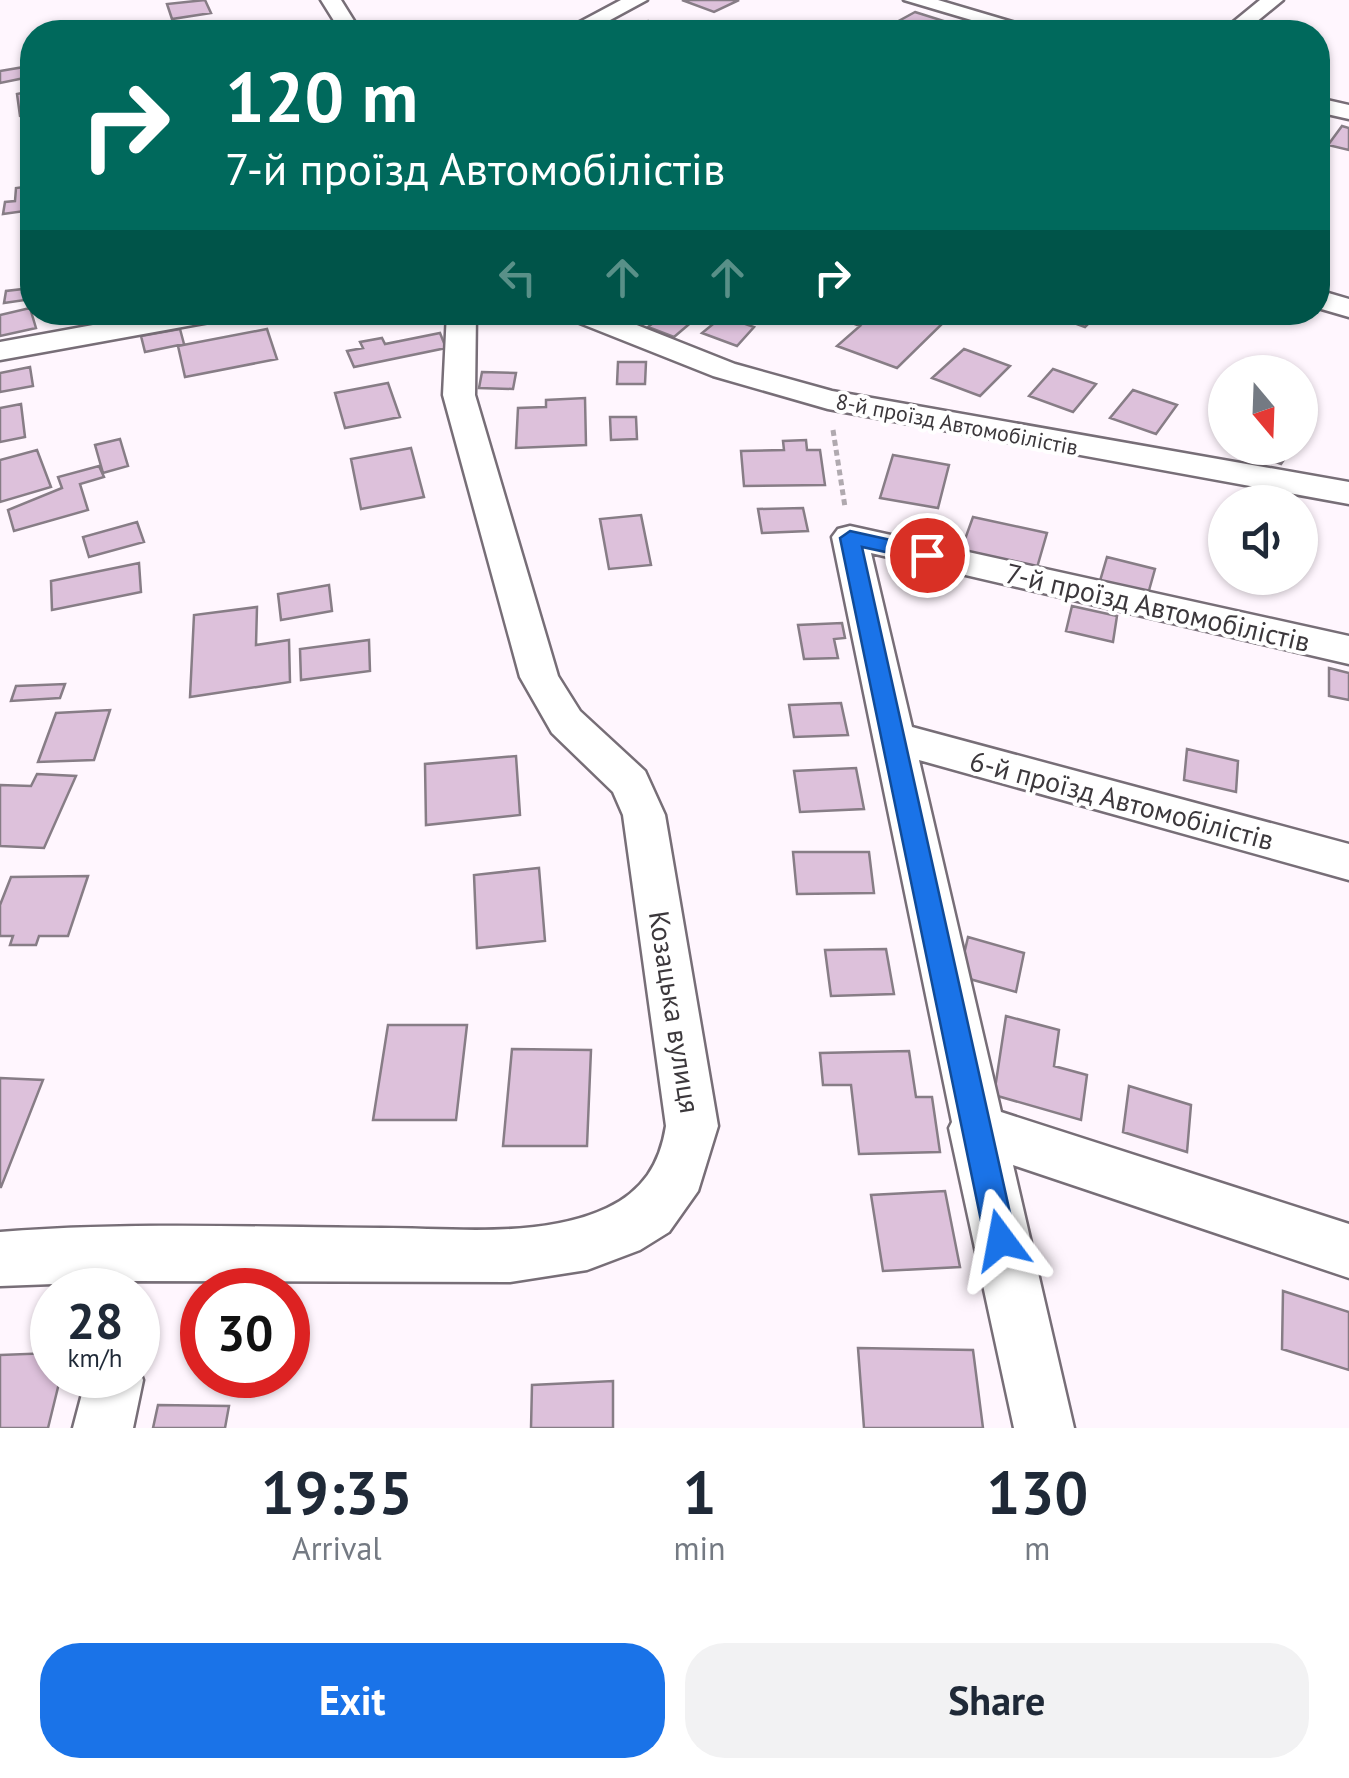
<!DOCTYPE html>
<meta charset="utf-8">
<style>
body{margin:0;font-family:"PT Sans",sans-serif;background:#f2f2f3;color:#1f2937;height:100vh;display:flex;flex-direction:column;font-size:38px;white-space:nowrap}
*{box-sizing:border-box;margin:0}
p{font-size:32px;color:#747a83}
.icon{flex:none;width:55px;height:55px;fill:none;stroke:currentColor;stroke-width:2;stroke-linecap:round;stroke-linejoin:round}
.map{position:relative;height:1428px;overflow:hidden}
.side{display:flex;flex-direction:column;background:#fff;flex:1}
.side>*{flex:none}
.banner{position:absolute;left:20px;top:20px;width:1310px;height:305px;border-radius:40px;box-shadow:0 2px 8px #0004;background:#00695c;color:#fff;overflow:hidden}
.needle{width:65px;rotate:161deg}
.fabs{position:absolute;left:1208px;top:355px;display:grid;gap:20px}
.fabs a{display:grid;place-items:center;width:110px;height:110px;border-radius:50%;background:#fff;box-shadow:0 2px 8px #0004;font-size:50px}
.speed{position:absolute;left:30px;top:1268px;display:flex;gap:20px;font-size:50px;font-weight:700;text-align:center}
.speed>*{display:grid;place-content:center;width:130px;height:130px;border-radius:50%;background:#fff;box-shadow:0 2px 8px #0004;line-height:1}
.speed small{font-size:25px;font-weight:400}
.speed .limit{border:15px solid #d22;background:#fff;color:#111}
.pin{position:absolute;display:grid;place-items:center;width:85px;height:85px;color:#fff;margin:-42px;border:5px solid #fff;border-radius:50%;box-shadow:0 2px 10px #0007}
.me{position:absolute;width:110px;margin:-55px;rotate:347deg;stroke-linejoin:round;filter:drop-shadow(0 0 8px #0008)}
.turn{display:flex;align-items:center;gap:35px;height:210px;padding:0 40px;font-size:45px}
.turn .icon{width:130px;height:130px;stroke-width:2.5}
.turn b{display:block;font-size:70px;line-height:85px}
.lanes{display:flex;align-items:center;height:95px;padding:0 40px;background:#0003;justify-content:center;gap:50px;direction:ltr}
.lanes .off{opacity:.35}
.eta{display:flex;justify-content:space-evenly;align-items:center;height:170px;text-align:center}
.eta b{font-size:60px;font-weight:800;line-height:70px}
.cta{display:flex;gap:20px;margin-top:auto;padding:20px 40px}
.cta a{flex:1;height:115px;border-radius:40px;background:#1a73e8;color:#fff;font-size:40px;font-weight:800;line-height:115px;text-align:center}
.cta a+a{background:#f2f2f3;color:#1f2937}
.map>svg:first-child{display:block}
.building{fill:#ddc1db;stroke:#877d86;stroke-width:2.5}
.lines{fill:none;stroke-linecap:round;stroke-linejoin:round}
.street-casing{stroke:#776e77;stroke-width:5}
.path{stroke:#b0a9af;stroke-width:5;stroke-dasharray:6 4;stroke-linecap:butt}
.street{fill:#fff;fill-rule:evenodd}
.route{fill:#1a73e8;stroke:#114b97;stroke-width:2.5}
.labels{text-anchor:middle;dominant-baseline:central;stroke-width:8;stroke-linejoin:round;paint-order:stroke}
.far-street-label{font-size:22px;fill:#3c383c;stroke:#fff}
.street-label{font-size:28px;fill:#3c383c;stroke:#fff}
</style>
<div class="map">
<svg width="1349" height="1428" viewBox="0 0 1349 1428">
<rect width="100%" height="100%" fill="#fff6fe"/>
<!-- building -->
<path class="building" d="M 205,0 L 211,13 L 172,19 L 167,4 Z
M 682,0 L 739,0 L 714,12 Z
M 915,12 L 947,22 L 928,32 L 886,28 Z
M 648,21 L 682,32 L 624,32 Z
M 1137,22 L 1180,32 L 1124,32 Z
M 24,67 L 29,77 L 0,83 L 0,71 Z
M 32,91 L 32,118 L 20,116 L 17,94 Z
M 1342,126 L 1349,128 L 1349,150 L 1328,145 Z
M 32,186 L 32,210 L 3,214 L 5,202 L 15,201 L 16,188 Z
M 32,288 L 32,299 L 4,303 L 6,291 Z
M 30,308 L 36,328 L 0,336 L 0,315 Z
M 667,312 L 697,312 L 701,314 L 674,337 L 648,327 Z
M 856,312 L 919,312 L 944,322 L 897,368 L 837,346 L 860,326 L 847,321 Z
M 1044,312 L 1070,312 L 1092,320 L 1085,327 Z
M 723,316 L 754,327 L 737,346 L 702,333 Z
M 180,329 L 184,344 L 145,352 L 141,336 Z
M 267,329 L 277,359 L 185,377 L 178,346 Z
M 440,333 L 446,348 L 354,367 L 347,351 L 363,348 L 360,342 L 382,338 L 385,344 Z
M 964,349 L 1010,366 L 980,396 L 932,378 Z
M 618,362 L 646,362 L 645,384 L 617,384 Z
M 30,367 L 33,386 L 0,392 L 0,373 Z
M 1053,369 L 1096,384 L 1073,412 L 1029,396 Z
M 482,372 L 516,373 L 513,389 L 479,388 Z
M 388,383 L 400,417 L 345,428 L 335,393 Z
M 1133,390 L 1177,405 L 1156,434 L 1110,418 Z
M 585,398 L 586,445 L 516,448 L 518,408 L 546,407 L 546,400 Z
M 21,404 L 25,437 L 0,442 L 0,408 Z
M 610,417 L 636,417 L 637,439 L 611,440 Z
M 120,439 L 128,466 L 103,473 L 95,445 Z
M 806,440 L 807,450 L 820,450 L 825,485 L 744,486 L 741,451 L 784,450 L 783,441 Z
M 411,448 L 424,497 L 361,509 L 351,459 Z
M 1237,448 L 1292,448 L 1281,464 Z
M 37,450 L 51,487 L 0,502 L 0,460 Z
M 893,455 L 949,465 L 938,508 L 880,498 Z
M 99,466 L 104,477 L 80,484 L 88,510 L 14,531 L 8,510 L 62,488 L 58,477 Z
M 803,508 L 808,531 L 762,533 L 758,509 Z
M 641,515 L 651,565 L 609,569 L 600,519 Z
M 973,517 L 1047,533 L 1036,571 L 960,553 Z
M 137,522 L 144,542 L 89,557 L 83,537 Z
M 1107,557 L 1155,569 L 1148,594 L 1100,581 Z
M 139,563 L 141,592 L 52,610 L 51,581 Z
M 329,585 L 332,611 L 281,620 L 278,594 Z
M 1072,606 L 1117,616 L 1113,642 L 1066,631 Z
M 257,607 L 256,645 L 289,640 L 290,682 L 190,697 L 194,615 Z
M 842,623 L 845,638 L 834,639 L 838,658 L 804,659 L 798,625 Z
M 369,640 L 370,671 L 301,680 L 300,649 Z
M 1329,668 L 1349,673 L 1349,700 L 1329,696 Z
M 65,684 L 60,698 L 11,701 L 16,686 Z
M 841,703 L 848,735 L 794,737 L 789,705 Z
M 110,710 L 94,760 L 38,762 L 56,713 Z
M 1187,749 L 1238,761 L 1236,792 L 1184,780 Z
M 516,756 L 520,815 L 426,825 L 425,764 Z
M 856,768 L 864,809 L 800,812 L 794,771 Z
M 37,774 L 76,776 L 44,848 L 0,846 L 0,785 L 31,786 Z
M 793,852 L 869,852 L 874,893 L 797,894 Z
M 539,868 L 545,941 L 477,948 L 474,875 Z
M 88,876 L 68,936 L 39,936 L 36,945 L 10,945 L 13,936 L 0,936 L 0,905 L 11,877 Z
M 968,937 L 1024,953 L 1016,992 L 959,976 Z
M 886,949 L 894,994 L 831,996 L 825,950 Z
M 1006,1016 L 1059,1030 L 1054,1066 L 1087,1075 L 1081,1120 L 994,1095 Z
M 388,1025 L 467,1025 L 456,1120 L 373,1120 Z
M 512,1049 L 591,1050 L 587,1146 L 503,1146 Z
M 909,1051 L 916,1097 L 932,1097 L 940,1152 L 859,1154 L 851,1085 L 823,1085 L 820,1053 Z
M 0,1078 L 43,1080 L 1,1187 L 0,1187 Z
M 1129,1086 L 1191,1105 L 1187,1152 L 1123,1132 Z
M 945,1191 L 960,1267 L 883,1271 L 871,1195 Z
M 1283,1291 L 1349,1312 L 1349,1370 L 1282,1349 Z
M 858,1348 L 973,1350 L 983,1428 L 864,1428 Z
M 52,1353 L 52,1375 L 61,1375 L 48,1428 L 0,1428 L 0,1355 Z
M 613,1381 L 613,1428 L 531,1428 L 532,1385 Z
M 158,1405 L 229,1406 L 225,1428 L 153,1428 Z"/>
<g class="lines">
<defs>
<path id="street" d="M 321,0 L 341,0 L 361,32 L 341,32 Z
M 621,0 L 647,0 L 588,32 L 561,32 Z
M 904,0 L 938,0 L 1046,32 L 1012,32 Z
M 1260,0 L 1283,0 L 1244,32 L 1221,32 Z
M 1318,98 L 1349,105 L 1349,119 L 1318,112 Z
M 1318,290 L 1349,299 L 1349,317 L 1318,308 Z
M 164,312 L 229,312 L 215,321 L 0,360 L 0,342 Z
M 447,312 L 476,312 L 475,395 L 558,676 L 580,711 L 645,771 L 665,815 L 718,1126 L 698,1191 L 669,1232 L 640,1250 L 587,1270 L 510,1282 L 134,1281 L 0,1286 L 0,1232 C 127,1222 254,1227 381,1228 C 452,1228 541,1239 607,1208 C 643,1191 660,1164 666,1126 L 623,815 L 613,792 L 552,733 L 520,677 L 443,395 Z
M 563,312 L 604,312 L 735,364 L 832,391 L 1349,482 L 1349,504 L 828,409 L 713,376 L 567,318 Z
M 850,526 L 1349,636 L 1349,664 L 871,553 L 912,727 L 1349,844 L 1349,880 L 919,760 L 1001,1112 L 1349,1224 L 1349,1278 L 1013,1165 L 1074,1428 L 1014,1428 L 949,1128 L 952,1122 L 832,537 L 838,529 Z
M 138,1366 L 143,1380 L 133,1428 L 73,1428 L 87,1375 L 138,1375 Z"/>
</defs>
<!-- street casing -->
<use href="#street" class="street-casing"/>
<!-- path -->
<path class="path" d="M 833,430 L 845,507"/>
<!-- street -->
<use href="#street" class="street"/>
</g>
<!-- route -->
<path class="route" d="M 850,531 L 927,548 L 937,555 L 927,561 L 862,547 L 1016,1240 L 1012,1251 L 1001,1256 L 990,1251 L 985,1240 L 840,538 Z"/>
<g class="labels">
<!-- far-street labels -->
<g class="far-street-label">
<text transform="translate(957 424) rotate(11)">8-й проїзд Автомобілістів</text>
</g>
<!-- street labels -->
<g class="street-label">
<text transform="translate(1158 607) rotate(13)">7-й проїзд Автомобілістів</text>
<text transform="translate(1122 800) rotate(15)">6-й проїзд Автомобілістів</text>
<text transform="translate(675 1012) rotate(81)">Козацька вулиця</text>
</g>
</g>
</svg>
<div class="fabs">
<a><svg class="needle" viewBox="-14 -14 28 28"><path d="M0-13l5 13h-10z" fill="#e53935"/><path d="M0 13l5-13h-10z" fill="#747a83"/></svg></a>
<a><svg class="icon" aria-label="sound" viewBox="0 0 24 24"><path d="M4 9h4l5-4v14l-5-4H4zM17 9q2 3 0 6"/></svg></a>
</div>
<div class="speed"><div>28<small>km/h</small></div><div class="limit">30</div></div>
<div class="pin" style="left:927px;top:555px;background:#d93025"><svg class="icon" aria-label="arrive" viewBox="0 0 24 24"><path d="M6 21V4h12l-3 4 3 4H6"/></svg></div>
<svg class="me" style="left:1001px;top:1240px" viewBox="-20 -20 40 40"><path d="M0-17L14 15 0 8-14 15z" fill="#1a73e8" stroke="#fff" stroke-width="4"/></svg>
<div class="banner">
<div class="turn"><svg class="icon" aria-label="right" viewBox="0 0 24 24"><path d="M7 20v-9h11M14 6l5 5-5 5"/></svg><div><b>120 m</b>7-й проїзд Автомобілістів</div></div>
<div class="lanes"><svg class="icon off" aria-label="left" viewBox="0 0 24 24"><path d="M17 20v-9H6M10 6l-5 5 5 5"/></svg><svg class="icon off" aria-label="ahead" viewBox="0 0 24 24"><path d="M12 20V5M6 11l6-6 6 6"/></svg><svg class="icon off" aria-label="ahead" viewBox="0 0 24 24"><path d="M12 20V5M6 11l6-6 6 6"/></svg><svg class="icon" aria-label="right" viewBox="0 0 24 24"><path d="M7 20v-9h11M14 6l5 5-5 5"/></svg></div>
</div>
</div>
<section class="side">
<div class="eta">
<div><b>19:35</b><p>Arrival</p></div>
<div><b>1</b><p>min</p></div>
<div><b>130</b><p>m</p></div>
</div>
<div class="cta"><a>Exit</a><a>Share</a></div>
</section>
